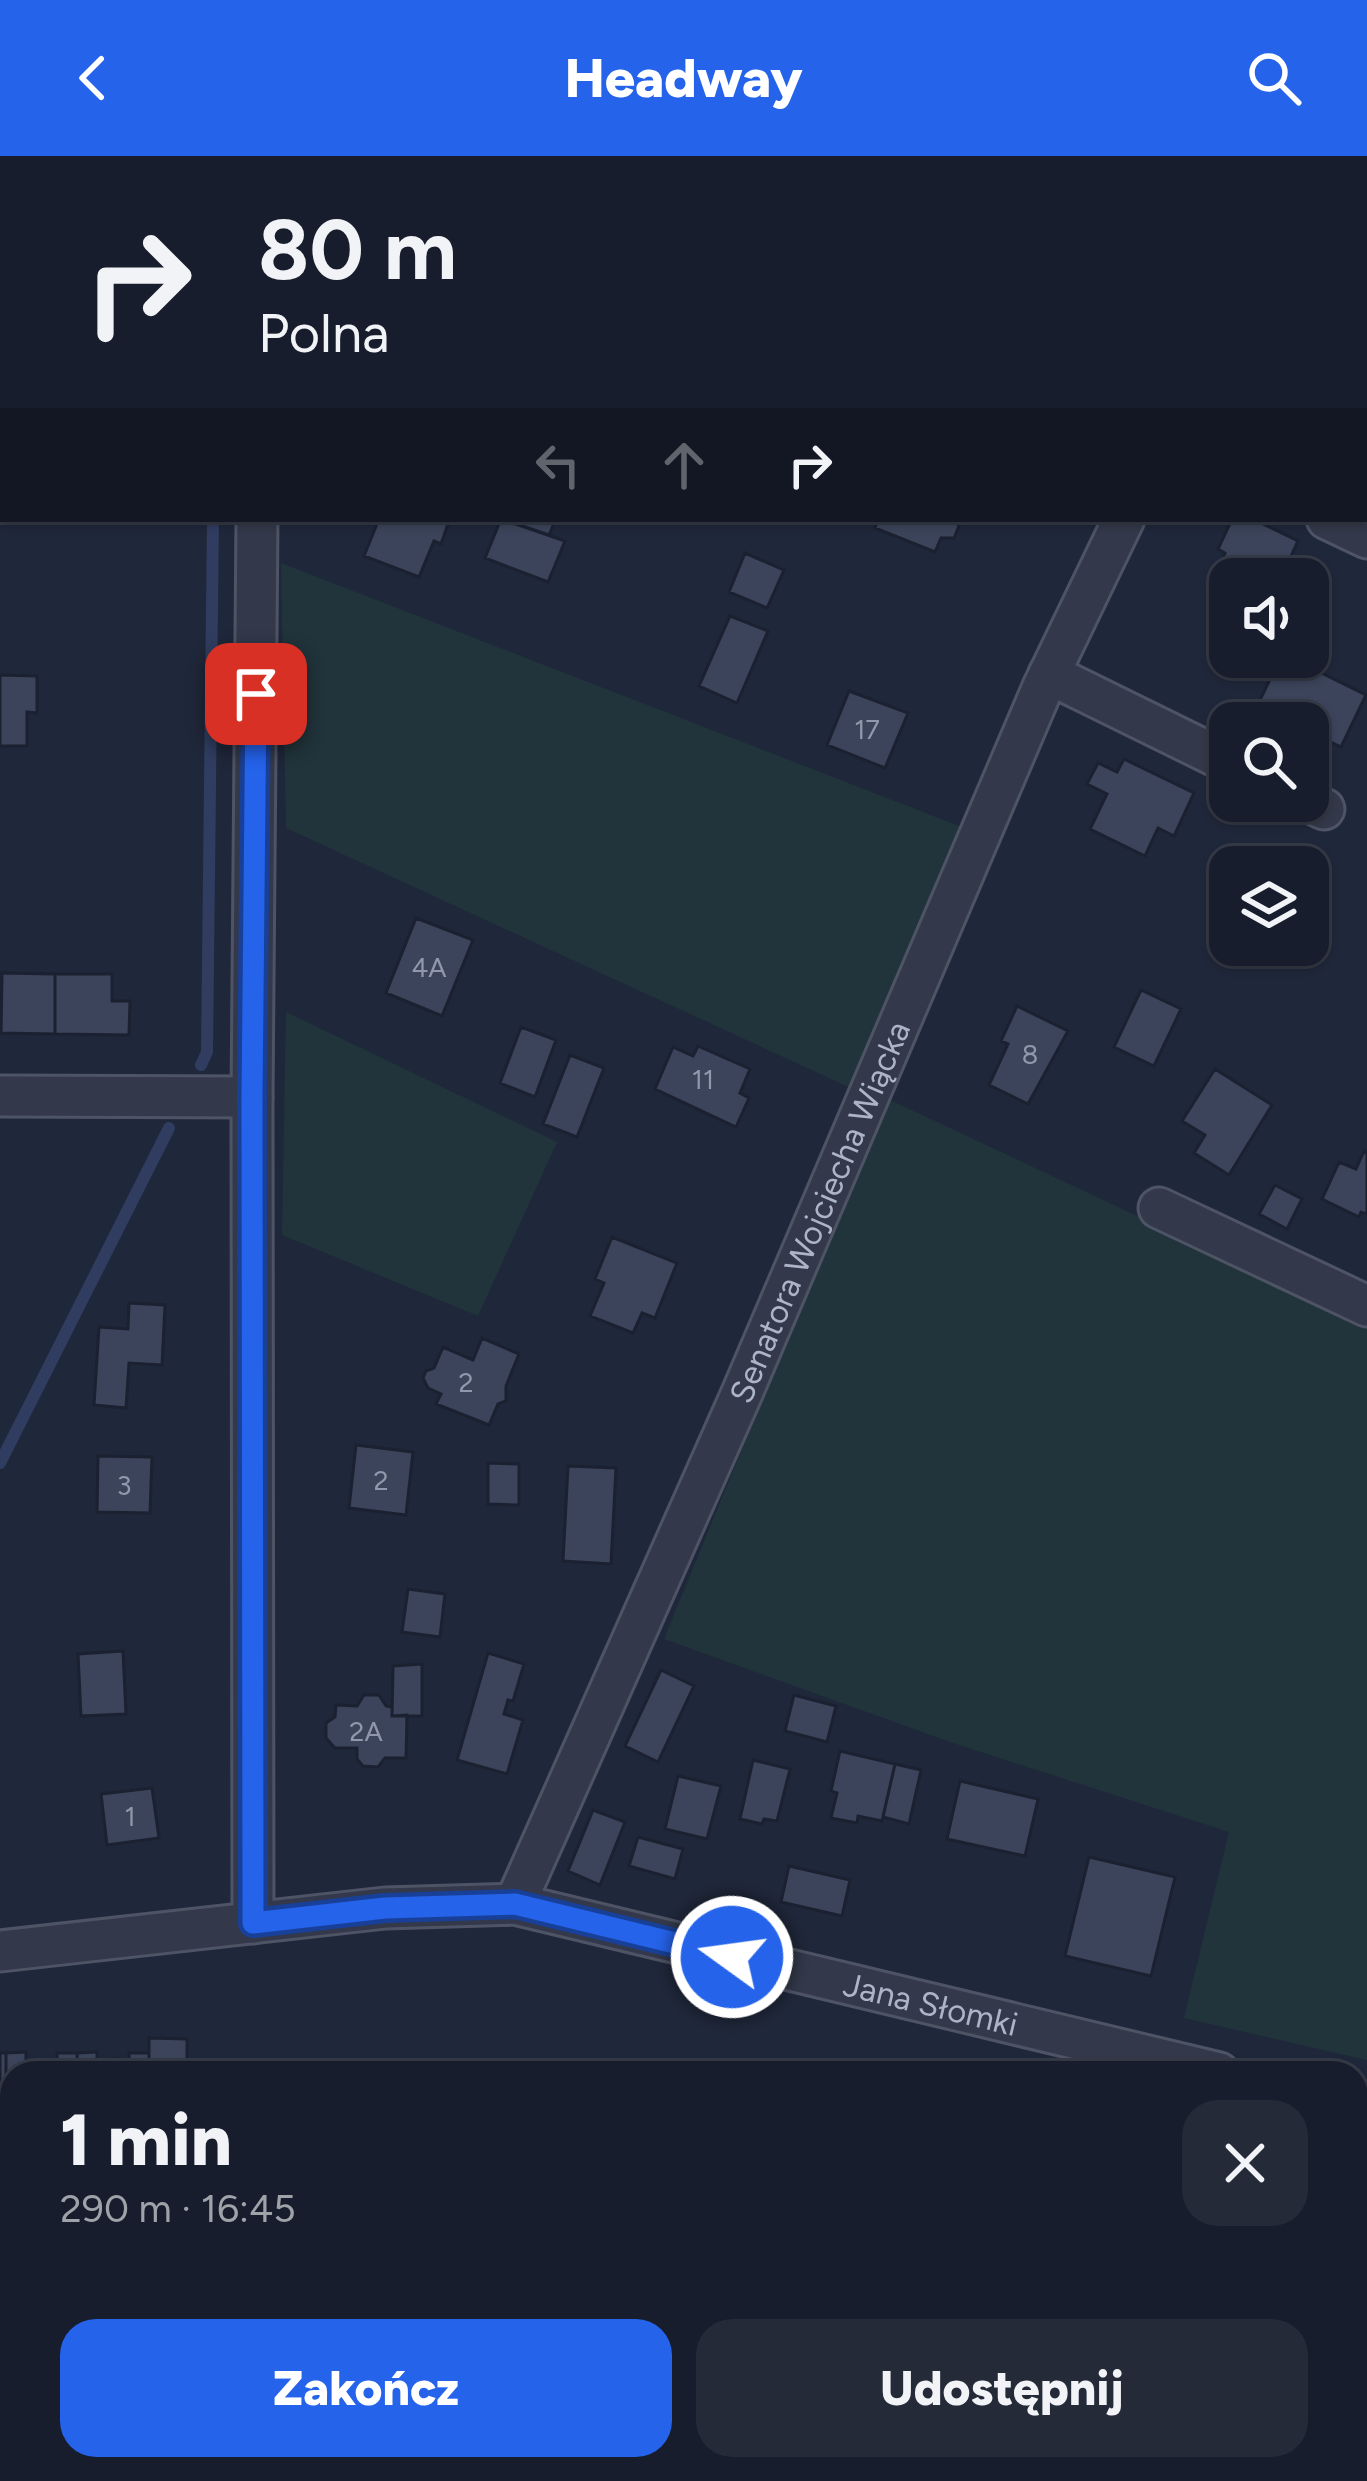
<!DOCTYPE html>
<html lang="pl">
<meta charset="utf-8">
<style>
body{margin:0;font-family:Figtree,sans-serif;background:#242a38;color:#f1f3f6;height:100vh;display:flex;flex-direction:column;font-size:45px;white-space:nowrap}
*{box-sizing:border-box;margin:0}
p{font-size:39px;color:#9ea2a9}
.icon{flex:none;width:66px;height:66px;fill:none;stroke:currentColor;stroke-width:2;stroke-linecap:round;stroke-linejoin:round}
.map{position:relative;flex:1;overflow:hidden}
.details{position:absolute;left:0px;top:1905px;width:1368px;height:420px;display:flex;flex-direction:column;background:#171d2c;border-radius:36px 36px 0 0;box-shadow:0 3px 9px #0004,0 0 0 3px #363b48}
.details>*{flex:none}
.banner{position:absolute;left:0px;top:0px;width:1368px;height:366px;box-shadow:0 3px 9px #0004,0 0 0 3px #363b48;background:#171d2c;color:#f1f3f6;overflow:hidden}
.controls{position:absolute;left:1209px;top:402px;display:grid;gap:24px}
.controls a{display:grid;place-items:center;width:120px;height:120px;border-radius:24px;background:#171d2c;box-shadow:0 3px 9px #0004,0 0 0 3px #363b48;font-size:60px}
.pin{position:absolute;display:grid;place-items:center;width:102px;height:102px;color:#fff;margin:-51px;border-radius:24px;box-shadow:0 6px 18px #0006}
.me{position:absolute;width:132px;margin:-66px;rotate:284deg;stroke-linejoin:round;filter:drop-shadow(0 0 9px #0008)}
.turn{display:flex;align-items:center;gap:42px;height:252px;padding:0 60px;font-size:54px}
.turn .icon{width:156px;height:156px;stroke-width:2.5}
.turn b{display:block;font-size:84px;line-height:102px}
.lanes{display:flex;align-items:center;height:114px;padding:0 60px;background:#0003;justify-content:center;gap:60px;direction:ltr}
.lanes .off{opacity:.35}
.round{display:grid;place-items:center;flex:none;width:126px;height:126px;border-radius:36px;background:#242a38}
.summary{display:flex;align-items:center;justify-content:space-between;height:204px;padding:0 60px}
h1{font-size:72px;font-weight:800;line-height:90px}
.cta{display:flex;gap:24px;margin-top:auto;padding:24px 60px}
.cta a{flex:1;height:138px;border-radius:36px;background:#2563eb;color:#fff;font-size:48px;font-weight:800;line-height:138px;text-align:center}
.cta a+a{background:#242a38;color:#f1f3f6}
header{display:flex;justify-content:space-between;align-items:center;height:156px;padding:0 60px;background:#2563eb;color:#fff;font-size:54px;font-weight:800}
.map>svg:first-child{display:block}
.green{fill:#21343b}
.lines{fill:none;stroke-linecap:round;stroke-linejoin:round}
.stream{stroke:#303d60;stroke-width:12}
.building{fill:#3b445a;stroke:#1b2131;stroke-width:3}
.minor-casing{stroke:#4e5465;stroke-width:45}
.minor{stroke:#33394a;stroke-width:39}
.route-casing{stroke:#184099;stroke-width:30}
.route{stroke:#2563eb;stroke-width:21}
.labels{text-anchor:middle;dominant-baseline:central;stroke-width:12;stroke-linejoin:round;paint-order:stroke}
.number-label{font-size:27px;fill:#9198ac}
.street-label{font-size:33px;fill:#aeb4c7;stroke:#191f2e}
</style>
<header><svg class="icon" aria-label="back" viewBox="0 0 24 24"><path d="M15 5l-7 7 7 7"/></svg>Headway<svg class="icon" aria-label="search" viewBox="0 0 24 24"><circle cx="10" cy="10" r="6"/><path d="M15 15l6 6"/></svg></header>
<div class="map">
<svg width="1367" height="2325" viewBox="0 0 1367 2325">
<rect width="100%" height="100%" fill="#1f273a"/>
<!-- green -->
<path class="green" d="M 281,407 L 967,673 L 855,934 L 286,672 Z
M 286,856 L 557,986 L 478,1160 L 282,1079 Z
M 886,942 L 1367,1168 L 1367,1904 L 1184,1862 L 1229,1676 L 950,1586 L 664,1483 Z
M 522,2313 L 736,2313 L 734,2325 L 518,2325 Z"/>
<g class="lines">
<!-- stream -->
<path class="stream" d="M 217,3 L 217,0
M 201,909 L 207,896 L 213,363
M 0,1307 L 169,972"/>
</g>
<!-- building -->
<path class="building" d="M 918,0 L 984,0 L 983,3 Z
M 1365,72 L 1367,73 L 1367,146 L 1365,145 Z
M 379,363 L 436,363 L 448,368 L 441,388 L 434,385 L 419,421 L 364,400 Z
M 501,363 L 565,385 L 548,426 L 485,402 Z
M 502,363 L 556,363 L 549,379 Z
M 878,363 L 954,363 L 959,370 L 954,382 L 941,382 L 935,396 L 875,372 Z
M 1232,363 L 1253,363 L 1298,385 L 1281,422 L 1283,423 L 1230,423 L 1230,441 L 1209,431 L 1225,397 L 1218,393 Z
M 745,397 L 784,414 L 767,452 L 729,436 Z
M 730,460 L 768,475 L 737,547 L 699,530 Z
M 1281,501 L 1289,501 L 1366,539 L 1341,591 L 1308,575 L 1308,567 L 1292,567 L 1257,550 Z
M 0,519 L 37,520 L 37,557 L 27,556 L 27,590 L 0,590 Z
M 849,535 L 908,557 L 885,612 L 827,589 Z
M 1124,603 L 1194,637 L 1174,680 L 1158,672 L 1145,700 L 1090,673 L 1107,638 L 1087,628 L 1098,607 L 1117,616 Z
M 416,762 L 473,784 L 442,860 L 386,837 Z
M 2,817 L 55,818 L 55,878 L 1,877 Z
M 55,818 L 112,818 L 112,845 L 130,845 L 129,879 L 55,878 Z
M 1141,834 L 1181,853 L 1154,910 L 1114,891 Z
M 1017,850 L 1068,875 L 1028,948 L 989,929 L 1008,888 L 1001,885 Z
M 521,871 L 556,884 L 535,941 L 500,927 Z
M 698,890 L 750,913 L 740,937 L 749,942 L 736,971 L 655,933 L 673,891 L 693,900 Z
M 570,899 L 604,912 L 577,981 L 543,968 Z
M 1215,913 L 1272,949 L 1229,1019 L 1194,997 L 1205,979 L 1182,965 Z
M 1364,995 L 1367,997 L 1367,1058 L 1361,1056 L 1359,1061 L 1322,1043 L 1339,1006 L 1356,1013 Z
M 1275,1029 L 1302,1043 L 1287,1073 L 1259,1058 Z
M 612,1081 L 677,1107 L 655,1162 L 642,1157 L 633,1177 L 590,1160 L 604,1127 L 595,1123 Z
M 129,1147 L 165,1149 L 162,1209 L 129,1207 L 126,1252 L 94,1249 L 99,1171 L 128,1173 Z
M 482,1182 L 519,1198 L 506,1230 L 506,1245 L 498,1248 L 489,1269 L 436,1248 L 441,1238 L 428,1232 L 423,1222 L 426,1215 L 434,1212 L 443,1191 L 473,1204 Z
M 356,1289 L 413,1296 L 406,1359 L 349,1352 Z
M 98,1300 L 152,1301 L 150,1357 L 97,1356 Z
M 488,1307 L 519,1308 L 519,1349 L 488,1348 Z
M 568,1310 L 616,1312 L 611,1408 L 563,1405 Z
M 408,1433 L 445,1438 L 440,1481 L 402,1476 Z
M 123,1495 L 126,1558 L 81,1560 L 78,1498 Z
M 488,1497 L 524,1508 L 513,1545 L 508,1544 L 504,1558 L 523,1564 L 507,1618 L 457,1604 Z
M 422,1508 L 422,1560 L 392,1560 L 393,1510 Z
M 661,1514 L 694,1530 L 658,1606 L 625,1590 Z
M 364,1539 L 379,1539 L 386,1550 L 392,1551 L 392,1560 L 407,1559 L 406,1602 L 385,1602 L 378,1611 L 363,1610 L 357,1603 L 357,1592 L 335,1592 L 326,1582 L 326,1567 L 335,1561 L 336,1549 L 357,1550 Z
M 794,1539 L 836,1550 L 827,1586 L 785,1575 Z
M 840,1595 L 895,1608 L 882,1665 L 858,1660 L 857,1667 L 831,1662 L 837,1637 L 831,1635 Z
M 753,1604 L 790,1613 L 777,1665 L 764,1663 L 762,1668 L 740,1663 Z
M 895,1608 L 921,1614 L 909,1668 L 883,1661 Z
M 678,1620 L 721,1630 L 707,1683 L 665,1673 Z
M 960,1625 L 1038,1643 L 1025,1700 L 947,1683 Z
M 152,1632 L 159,1682 L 107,1689 L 101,1638 Z
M 593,1654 L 625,1666 L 600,1729 L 568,1715 Z
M 638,1681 L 683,1693 L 675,1723 L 629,1710 Z
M 1089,1701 L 1175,1721 L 1151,1820 L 1065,1800 Z
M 789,1710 L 850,1724 L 842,1760 L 781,1746 Z
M 149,1882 L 187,1883 L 187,1917 L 149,1917 Z
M 26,1896 L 26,1905 L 42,1905 L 42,1917 L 12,1917 L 12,1986 L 6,1986 L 6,1897 Z
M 97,1896 L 97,1905 L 113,1905 L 114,1917 L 78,1917 L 77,1897 Z
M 0,1897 L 6,1897 L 6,1986 L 0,1986 Z
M 57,1897 L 77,1897 L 78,1917 L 42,1917 L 42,1905 L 57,1904 Z
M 129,1897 L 149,1897 L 149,1917 L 114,1917 L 113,1903 L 129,1904 Z
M 0,2118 L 12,2118 L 12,2163 L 0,2163 Z
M 0,2163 L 12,2163 L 12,2199 L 0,2199 Z
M 0,2199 L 12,2199 L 12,2235 L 0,2235 Z
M 0,2235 L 12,2235 L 12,2272 L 0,2272 Z
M 0,2272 L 12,2272 L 12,2309 L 0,2309 Z
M 0,2309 L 12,2309 L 12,2313 L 61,2313 L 61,2325 L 0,2325 Z
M 395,2313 L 457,2313 L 459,2319 L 457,2325 L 392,2325 Z
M 797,2313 L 870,2313 L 867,2325 L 806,2325 L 808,2316 Z
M 1116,2313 L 1246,2313 L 1246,2316 L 1279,2325 L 1113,2325 Z"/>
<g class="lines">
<defs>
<g id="minor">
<path d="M 1220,0 L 1226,3"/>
<path d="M 257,3 L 257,0"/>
<path d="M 1293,3 L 1295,0"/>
<path d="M 1327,363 L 1367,382"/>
<path d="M 1049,518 L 1230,607"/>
<path d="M 1307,645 L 1324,653"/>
<path d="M 0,940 L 252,941"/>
<path d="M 1159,1052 L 1367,1150"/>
<path id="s1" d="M 515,1748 L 742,1237 L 1043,531 L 1124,363"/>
<path d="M 253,1767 L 252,941 L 257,363"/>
<path id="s2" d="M 0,1795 L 385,1752 L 515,1748 L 1219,1917"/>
<path d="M 1356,1947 L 1367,1949"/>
<path d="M 966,2325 L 970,2313"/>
</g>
</defs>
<!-- minor casing -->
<use href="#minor" class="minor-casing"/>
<!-- minor -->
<use href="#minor" class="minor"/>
</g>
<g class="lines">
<defs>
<path id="route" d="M 256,538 L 252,941 L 253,1767 L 385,1752 L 515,1748 L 732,1801"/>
</defs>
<!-- route casing -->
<use href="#route" class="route-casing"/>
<!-- route -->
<use href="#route" class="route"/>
</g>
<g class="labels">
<!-- number labels -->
<g class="number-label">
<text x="867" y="573">17</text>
<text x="429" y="811">4A</text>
<text x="1030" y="898">8</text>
<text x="703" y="923">11</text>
<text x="466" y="1226">2</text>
<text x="381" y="1324">2</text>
<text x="124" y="1329">3</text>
<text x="366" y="1575">2A</text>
<text x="130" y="1660">1</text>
</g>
<!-- street labels -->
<g class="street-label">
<text stroke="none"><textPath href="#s1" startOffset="756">Senatora Wojciecha Wiącka</textPath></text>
<text stroke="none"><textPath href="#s2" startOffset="945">Jana Słomki</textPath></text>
</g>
</g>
</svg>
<div class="controls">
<a><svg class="icon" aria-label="sound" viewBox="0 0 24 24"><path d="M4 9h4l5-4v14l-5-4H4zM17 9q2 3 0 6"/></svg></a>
<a><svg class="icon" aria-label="search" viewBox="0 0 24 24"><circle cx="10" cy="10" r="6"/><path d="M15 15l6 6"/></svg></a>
<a><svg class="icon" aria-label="layers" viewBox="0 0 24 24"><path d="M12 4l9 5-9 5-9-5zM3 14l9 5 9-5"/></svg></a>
</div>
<div class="pin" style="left:256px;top:538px;background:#d93025"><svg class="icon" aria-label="arrive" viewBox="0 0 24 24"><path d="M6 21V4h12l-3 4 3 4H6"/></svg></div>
<svg class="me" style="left:732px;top:1801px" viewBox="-20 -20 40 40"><circle r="17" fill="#2563eb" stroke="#fff" stroke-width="3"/><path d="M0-11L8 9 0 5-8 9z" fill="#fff"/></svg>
<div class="banner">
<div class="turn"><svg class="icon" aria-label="right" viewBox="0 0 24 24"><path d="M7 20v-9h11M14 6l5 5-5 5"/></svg><div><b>80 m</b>Polna</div></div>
<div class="lanes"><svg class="icon off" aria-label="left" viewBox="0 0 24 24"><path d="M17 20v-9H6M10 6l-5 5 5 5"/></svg><svg class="icon off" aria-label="ahead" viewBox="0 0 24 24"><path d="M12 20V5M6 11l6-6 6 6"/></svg><svg class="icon" aria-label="right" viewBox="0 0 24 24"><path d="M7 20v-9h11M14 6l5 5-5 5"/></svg></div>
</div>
<section class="details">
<div class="summary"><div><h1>1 min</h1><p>290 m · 16:45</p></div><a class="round"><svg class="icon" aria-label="close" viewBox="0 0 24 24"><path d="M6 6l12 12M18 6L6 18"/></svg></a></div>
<div class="cta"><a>Zakończ</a><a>Udostępnij</a></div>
</section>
</div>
